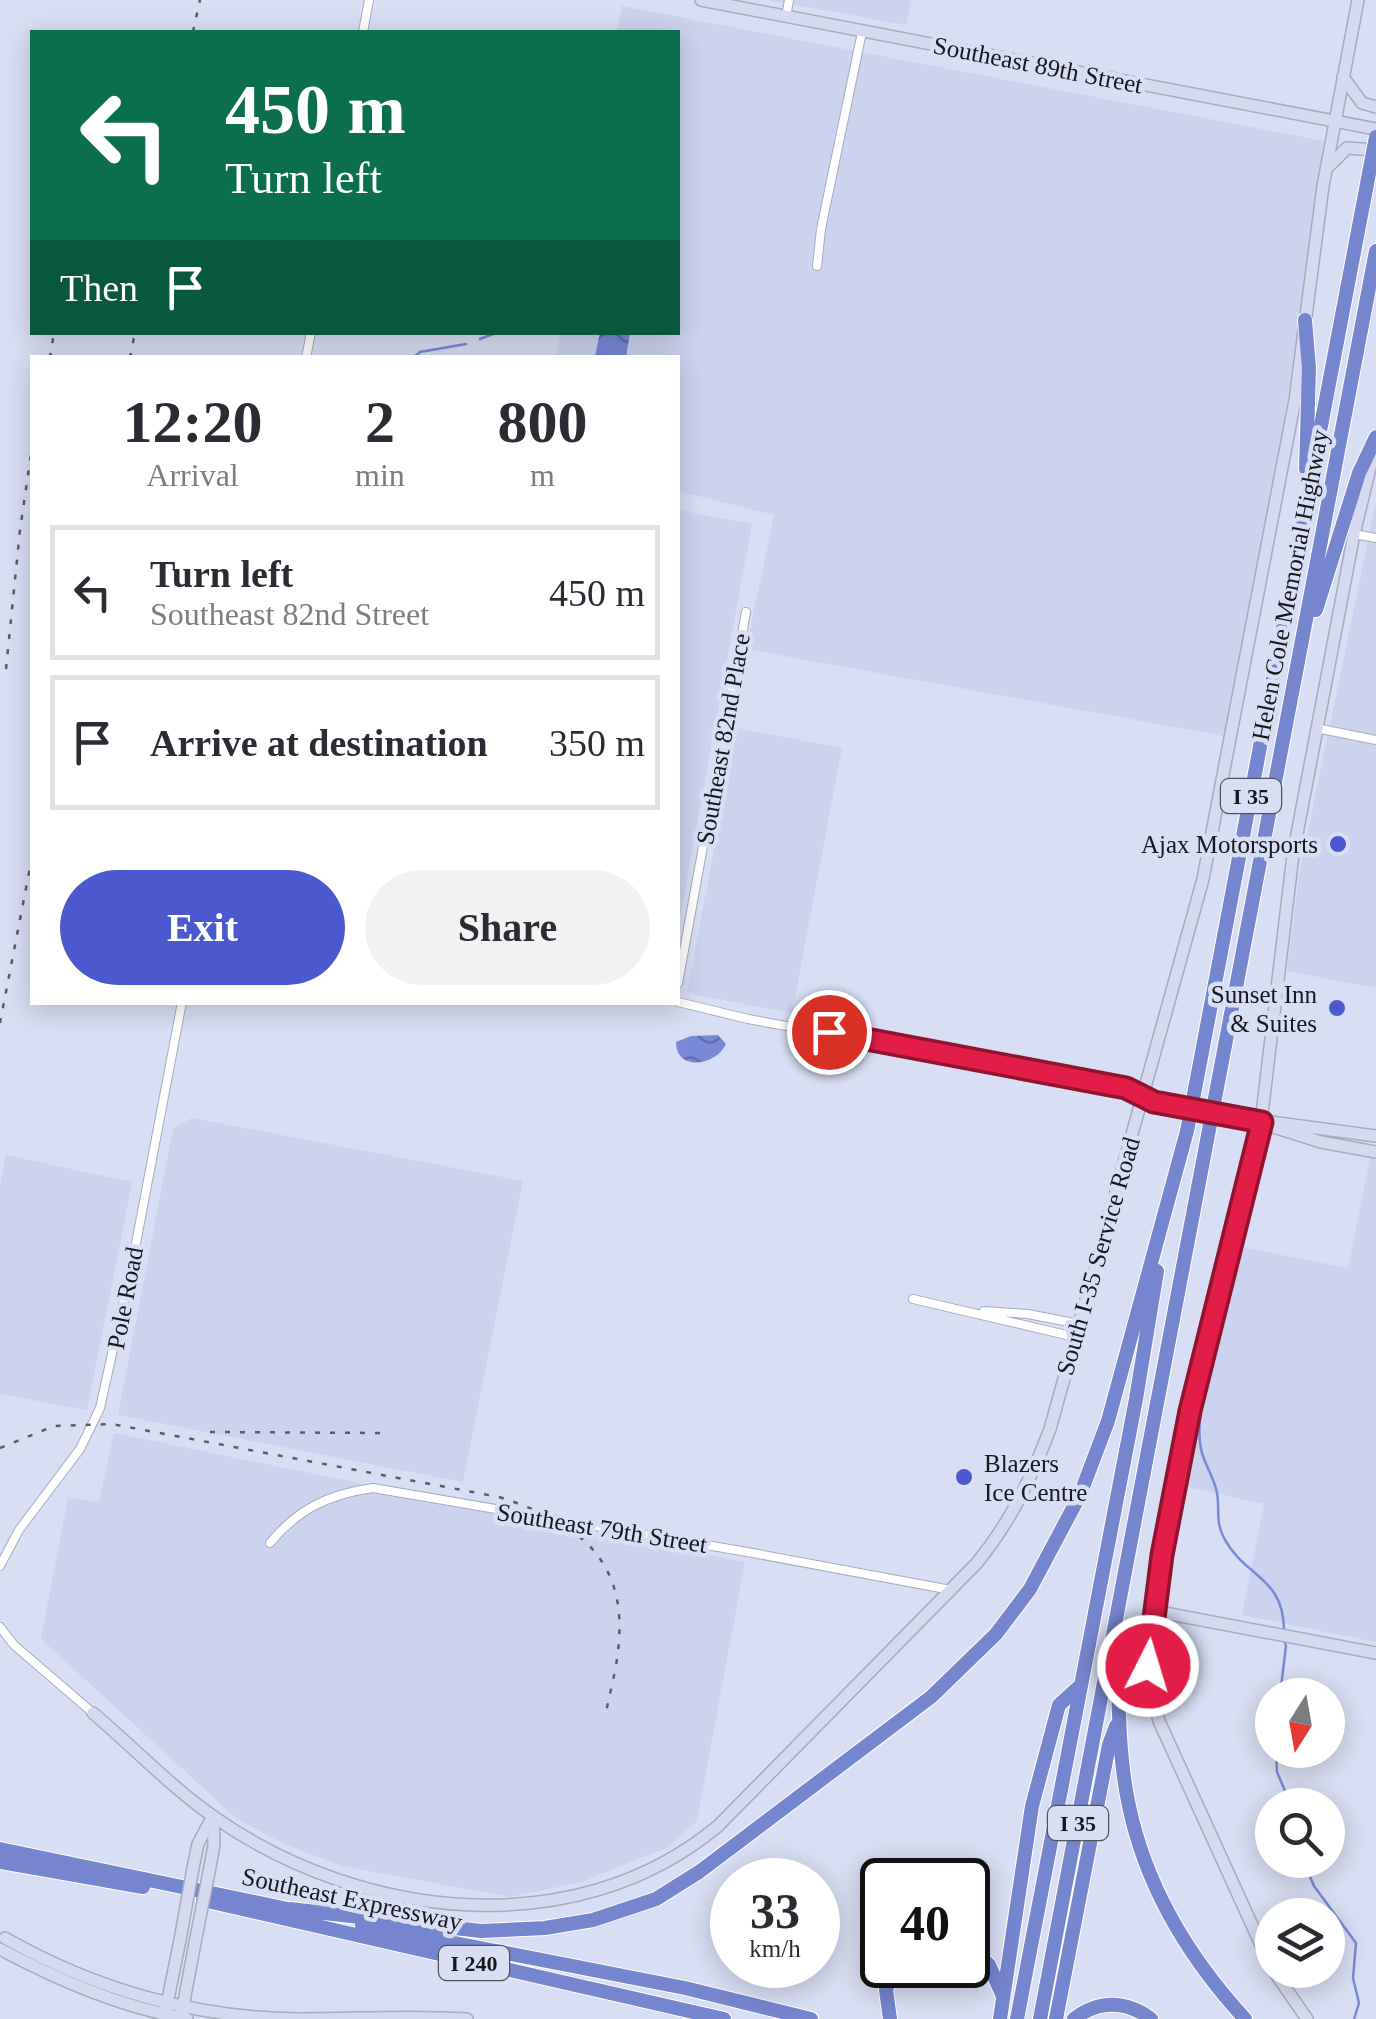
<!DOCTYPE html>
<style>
body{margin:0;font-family:"Times New Roman",serif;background:#f2f2f3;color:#2b2b33;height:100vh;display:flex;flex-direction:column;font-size:38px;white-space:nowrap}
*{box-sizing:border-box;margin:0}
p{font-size:32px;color:#7c7c81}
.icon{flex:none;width:55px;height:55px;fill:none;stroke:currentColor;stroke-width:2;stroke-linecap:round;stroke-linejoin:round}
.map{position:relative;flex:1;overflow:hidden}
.drawer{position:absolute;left:30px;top:355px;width:650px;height:650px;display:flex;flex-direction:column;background:#fff;border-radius:0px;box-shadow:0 5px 25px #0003}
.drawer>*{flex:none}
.banner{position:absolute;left:30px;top:30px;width:650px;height:305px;border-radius:0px;box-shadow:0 5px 25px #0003;background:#0b6e4f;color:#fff;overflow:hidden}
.needle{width:65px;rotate:191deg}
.fabs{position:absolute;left:1255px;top:1678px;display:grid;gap:20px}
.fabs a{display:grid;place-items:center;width:90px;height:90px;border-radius:50%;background:#fff;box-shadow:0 5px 25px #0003;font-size:50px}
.speed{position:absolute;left:710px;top:1858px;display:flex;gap:20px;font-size:50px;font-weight:700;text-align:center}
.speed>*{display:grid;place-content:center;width:130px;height:130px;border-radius:50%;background:#fff;box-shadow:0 5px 25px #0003;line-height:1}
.speed small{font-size:25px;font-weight:400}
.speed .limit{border:5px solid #111;border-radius:15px;background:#fff;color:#111}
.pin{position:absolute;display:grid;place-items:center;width:85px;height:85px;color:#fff;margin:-42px;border:5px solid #fff;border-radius:50%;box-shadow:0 2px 10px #0007}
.me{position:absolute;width:110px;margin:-55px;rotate:5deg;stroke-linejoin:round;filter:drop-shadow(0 0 8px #0008)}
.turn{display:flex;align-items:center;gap:35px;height:210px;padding:0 30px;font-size:45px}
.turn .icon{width:130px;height:130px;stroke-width:2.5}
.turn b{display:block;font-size:70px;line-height:85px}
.then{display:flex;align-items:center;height:95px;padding:0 30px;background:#0003;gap:20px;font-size:38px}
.eta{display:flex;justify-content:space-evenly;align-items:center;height:170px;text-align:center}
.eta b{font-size:60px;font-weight:600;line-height:70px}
.action{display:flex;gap:20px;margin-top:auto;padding:20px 30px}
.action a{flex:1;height:115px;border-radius:60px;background:#4c59ce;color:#fff;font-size:40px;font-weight:600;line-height:115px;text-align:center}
.action a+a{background:#f2f2f3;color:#2b2b33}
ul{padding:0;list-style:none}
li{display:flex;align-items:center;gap:30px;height:135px;margin:0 20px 15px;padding:0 10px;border:5px solid #e1e1e2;border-radius:0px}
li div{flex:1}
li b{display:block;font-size:38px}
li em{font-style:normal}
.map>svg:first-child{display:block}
.built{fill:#ccd3ef}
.water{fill:url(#water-waves)}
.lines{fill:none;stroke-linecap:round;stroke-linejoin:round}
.stream{stroke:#7889d6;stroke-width:2.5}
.street-casing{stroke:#a6abbf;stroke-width:10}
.secondary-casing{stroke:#a6abbf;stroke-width:14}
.highway-casing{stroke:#fff;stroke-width:16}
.street{stroke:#fff;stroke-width:8}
.secondary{stroke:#d6daf0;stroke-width:11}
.highway{stroke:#7585ce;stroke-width:14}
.rail{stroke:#595d68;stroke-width:2.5;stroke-dasharray:5 10;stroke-linecap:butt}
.secondary-bridge-casing{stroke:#a6abbf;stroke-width:14;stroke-linecap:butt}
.highway-bridge-casing{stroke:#fff;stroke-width:16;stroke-linecap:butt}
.secondary-bridge{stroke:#d6daf0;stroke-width:11}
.highway-bridge{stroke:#7585ce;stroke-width:14}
.route-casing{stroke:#92132f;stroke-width:25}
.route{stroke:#e11d48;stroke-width:18}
.poi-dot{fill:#4c59ce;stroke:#d8def3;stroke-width:4}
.labels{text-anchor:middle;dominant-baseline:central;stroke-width:9;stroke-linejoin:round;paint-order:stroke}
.shield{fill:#d8def3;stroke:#50535f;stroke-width:2.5}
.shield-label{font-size:22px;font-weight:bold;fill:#16181f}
.street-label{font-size:25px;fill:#16181f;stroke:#d8def3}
.poi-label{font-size:25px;fill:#16181f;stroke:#d8def3;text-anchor:end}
</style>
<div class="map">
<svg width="1376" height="2019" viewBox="0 0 1376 2019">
<defs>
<pattern id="water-waves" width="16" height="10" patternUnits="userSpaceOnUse" patternTransform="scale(2.5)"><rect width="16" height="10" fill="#7889d6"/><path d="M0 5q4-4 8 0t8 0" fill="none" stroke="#616fad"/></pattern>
</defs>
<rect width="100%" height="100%" fill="#d8def3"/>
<!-- built -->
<path class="built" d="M 767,0 L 911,0 L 906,25 Z
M 622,6 L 1324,141 L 1285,416 L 1224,736 L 746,649 L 774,515 L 678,491 L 678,358 L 556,358 L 561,333 L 678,332 L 678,32 L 617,32 Z
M 1376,502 L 1376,988 L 1287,971 L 1299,875 Z
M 678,510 L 752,524 L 678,928 Z
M 737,728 L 842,748 L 792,1013 L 687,993 Z
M 192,1118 L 523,1181 L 463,1482 L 118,1415 L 173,1129 Z
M 6,1155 L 132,1182 L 87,1410 L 0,1394 L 0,1186 Z
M 1370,1158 L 1376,1160 L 1376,1642 L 1242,1615 L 1264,1504 L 1183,1486 L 1236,1246 L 1348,1268 Z
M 114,1433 L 745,1562 L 697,1821 L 668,1847 L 582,1882 L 510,1897 L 342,1866 L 284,1844 L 236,1818 L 41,1639 L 68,1497 L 99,1502 Z"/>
<!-- water -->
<path class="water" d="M 600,332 L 630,333 L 626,357 L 595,357 Z
M 718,1035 L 726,1044 C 716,1066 676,1072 676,1042 L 691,1036 Z"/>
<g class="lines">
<!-- stream -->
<path class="stream" d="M 480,339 L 498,332
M 413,358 L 420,352 L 466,344
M 1206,1371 C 1204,1396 1196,1425 1201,1449 C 1204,1464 1214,1477 1217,1493 C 1220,1509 1215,1521 1224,1538 C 1245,1578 1284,1576 1284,1631
M 1280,1695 L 1286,1646 L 1284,1639
M 1276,1750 L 1277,1772 L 1291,1805
M 1303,1860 L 1314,1886 L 1356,1943 L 1353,1978 L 1359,2003 L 1354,2019"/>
<defs>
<path id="street" d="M 786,17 L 789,0
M 363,32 L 369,0
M 817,266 L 821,229 L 862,32
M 306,358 L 311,332
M 1354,534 L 1376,538
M 1316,728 L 1376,740
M 678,983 L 746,612
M 678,1002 L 748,1019 L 1125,1088 L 1142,1096
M 913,1299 L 1075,1337
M 984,1311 L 1028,1314 L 1079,1324
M 270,1543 C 298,1509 329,1494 373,1488 L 747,1552 L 951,1590
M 0,1566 L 19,1530 L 80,1449 L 100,1408 L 133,1259 L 182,1002
M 0,1627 L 14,1645 L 93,1713"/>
<path id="secondary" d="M 701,0 L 1376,129
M 1343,77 L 1362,103 L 1376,107
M 1329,166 L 1347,148 L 1376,150
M 1142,1096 L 1169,1105
M 1233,1117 L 1376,1136
M 1270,1126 L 1321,1142 L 1376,1152
M 1154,1611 L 1376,1653
M 93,1713 C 133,1747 171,1787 214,1817 C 361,1920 575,1945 718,1826 L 977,1563 C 1011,1521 1031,1479 1050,1429 L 1203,879 L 1295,400 L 1323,186 L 1358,0
M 193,1868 L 198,1844 L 213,1816
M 209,1872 L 214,1845 L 213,1816
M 5,1938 C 94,1989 195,2018 298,2019 C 354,2019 410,2015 467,2019
M 0,1949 C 60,1981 119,2006 187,2019
M 1272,1969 L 1159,1721 L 1150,1684 L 1148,1647 L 1162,1555 L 1200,1363 L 1261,1122 L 1293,855 L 1354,534 L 1374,452
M 1273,1970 L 1307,2019
M 166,2009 L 180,1940
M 182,2012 L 195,1943"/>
<path id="highway" d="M 1305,320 L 1309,368 L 1306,469
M 1316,610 L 1359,473 L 1376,437
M 1117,1652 C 1119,1703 1118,1756 1129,1806 C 1146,1887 1189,1958 1245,2019
M 0,1849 L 297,1911
M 0,1862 L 143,1887
M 203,1900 L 724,2019
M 290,1909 L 481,1931 L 545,1928 L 593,1920 L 656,1899 L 699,1872 L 931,1697 L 996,1634 L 1030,1589 L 1080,1495 L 1108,1421 L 1187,1131 L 1370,168
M 362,1925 L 685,1988 L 811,2019
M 968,1946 L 989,1965 L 1003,1996
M 890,2019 L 886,1990 L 895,1965
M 1000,2019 L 1032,1806 L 1059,1705 L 1080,1686
M 1017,2019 L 1136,1399 L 1157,1271
M 1040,2019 L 1376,251
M 1056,2019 L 1109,1745 L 1116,1726
M 1074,2019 C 1098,2000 1126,2000 1151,2019"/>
</defs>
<!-- street casing -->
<use href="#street" class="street-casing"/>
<!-- secondary casing -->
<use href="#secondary" class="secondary-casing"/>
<!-- highway casing -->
<use href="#highway" class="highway-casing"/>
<!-- street -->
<use href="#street" class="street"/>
<!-- secondary -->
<use href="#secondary" class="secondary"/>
<!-- highway -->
<use href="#highway" class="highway"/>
<!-- rail -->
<path class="rail" d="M 193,32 L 200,0
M 50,358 L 54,332
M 130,358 L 135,332
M 6,669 L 20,530 L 32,447
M 0,1023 L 32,857
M 210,1432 L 385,1433
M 0,1448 L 54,1426 L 112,1424 L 499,1497 C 571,1520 625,1554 619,1639 C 618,1665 610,1691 605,1717"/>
<defs>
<path id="secondary-bridge" d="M 1169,1105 L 1233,1117
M 180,1940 L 193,1868
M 195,1943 L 209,1872"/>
<path id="highway-bridge" d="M 1370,168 L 1376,137"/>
</defs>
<!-- secondary-bridge casing -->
<use href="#secondary-bridge" class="secondary-bridge-casing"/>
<!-- highway-bridge casing -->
<use href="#highway-bridge" class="highway-bridge-casing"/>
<!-- secondary-bridge -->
<use href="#secondary-bridge" class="secondary-bridge"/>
<!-- highway-bridge -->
<use href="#highway-bridge" class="highway-bridge"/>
</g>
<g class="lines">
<defs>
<path id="route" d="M 829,1032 L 1126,1088 L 1154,1102 L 1262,1122 L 1190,1411 L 1162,1555 L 1148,1666"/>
</defs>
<!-- route casing -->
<use href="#route" class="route-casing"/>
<!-- route -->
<use href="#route" class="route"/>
</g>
<!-- markers -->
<g class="poi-dot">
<circle cx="1338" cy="844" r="10"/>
<circle cx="1337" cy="1008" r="10"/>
<circle cx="964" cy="1477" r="10"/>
</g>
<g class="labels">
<!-- shield labels -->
<g class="shield">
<rect x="1221" y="779" width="60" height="34" rx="8"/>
<rect x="1048" y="1806" width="60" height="34" rx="8"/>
<rect x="439" y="1946" width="70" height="34" rx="8"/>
</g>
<g class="shield-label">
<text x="1251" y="796">I 35</text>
<text x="1078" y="1823">I 35</text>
<text x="474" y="1963">I 240</text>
</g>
<!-- street labels -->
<g class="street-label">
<text transform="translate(1038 65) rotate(11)">Southeast 89th Street</text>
<text transform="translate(1290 585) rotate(-79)">Helen Cole Memorial Highway</text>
<text transform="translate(723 739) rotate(-80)">Southeast 82nd Place</text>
<text transform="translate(1098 1256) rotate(-74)">South I-35 Service Road</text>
<text transform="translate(125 1298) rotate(-79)">Pole Road</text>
<text transform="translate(602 1528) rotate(9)">Southeast 79th Street</text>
<text transform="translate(352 1899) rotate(12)">Southeast Expressway</text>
</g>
<!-- poi labels -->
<g class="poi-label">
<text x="1318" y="844">Ajax Motorsports</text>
<text x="1317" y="994">Sunset Inn<tspan x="1317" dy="29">&amp; Suites</tspan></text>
<text x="984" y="1463" text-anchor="start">Blazers<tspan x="984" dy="29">Ice Centre</tspan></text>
</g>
</g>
</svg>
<div class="fabs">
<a><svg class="needle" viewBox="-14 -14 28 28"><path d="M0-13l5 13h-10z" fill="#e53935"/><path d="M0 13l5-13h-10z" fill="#7c7c81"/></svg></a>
<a><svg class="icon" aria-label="search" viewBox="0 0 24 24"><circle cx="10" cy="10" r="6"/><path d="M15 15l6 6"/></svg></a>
<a><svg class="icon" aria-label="layers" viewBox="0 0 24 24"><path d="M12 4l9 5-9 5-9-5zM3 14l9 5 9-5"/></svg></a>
</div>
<div class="speed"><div>33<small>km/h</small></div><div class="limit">40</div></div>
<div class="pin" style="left:829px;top:1032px;background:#d93025"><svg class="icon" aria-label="arrive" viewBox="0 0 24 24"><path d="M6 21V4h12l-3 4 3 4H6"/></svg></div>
<svg class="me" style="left:1148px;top:1666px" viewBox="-20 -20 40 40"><circle r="17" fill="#e11d48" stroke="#fff" stroke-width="3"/><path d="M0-11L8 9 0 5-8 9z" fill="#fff"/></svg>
<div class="banner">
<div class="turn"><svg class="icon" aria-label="left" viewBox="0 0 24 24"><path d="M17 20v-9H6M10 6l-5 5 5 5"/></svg><div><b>450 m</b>Turn left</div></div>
<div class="then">Then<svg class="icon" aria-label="arrive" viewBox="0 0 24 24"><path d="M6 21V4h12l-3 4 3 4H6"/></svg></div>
</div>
<section class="drawer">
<div class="eta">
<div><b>12:20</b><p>Arrival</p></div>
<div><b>2</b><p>min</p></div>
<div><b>800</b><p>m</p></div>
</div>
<ul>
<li><svg class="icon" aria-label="left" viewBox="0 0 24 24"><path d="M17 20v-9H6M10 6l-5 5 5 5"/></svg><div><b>Turn left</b><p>Southeast 82nd Street</p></div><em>450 m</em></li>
<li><svg class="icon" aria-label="arrive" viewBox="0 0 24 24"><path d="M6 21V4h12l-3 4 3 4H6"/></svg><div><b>Arrive at destination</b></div><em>350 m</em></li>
</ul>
<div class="action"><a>Exit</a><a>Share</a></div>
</section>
</div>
